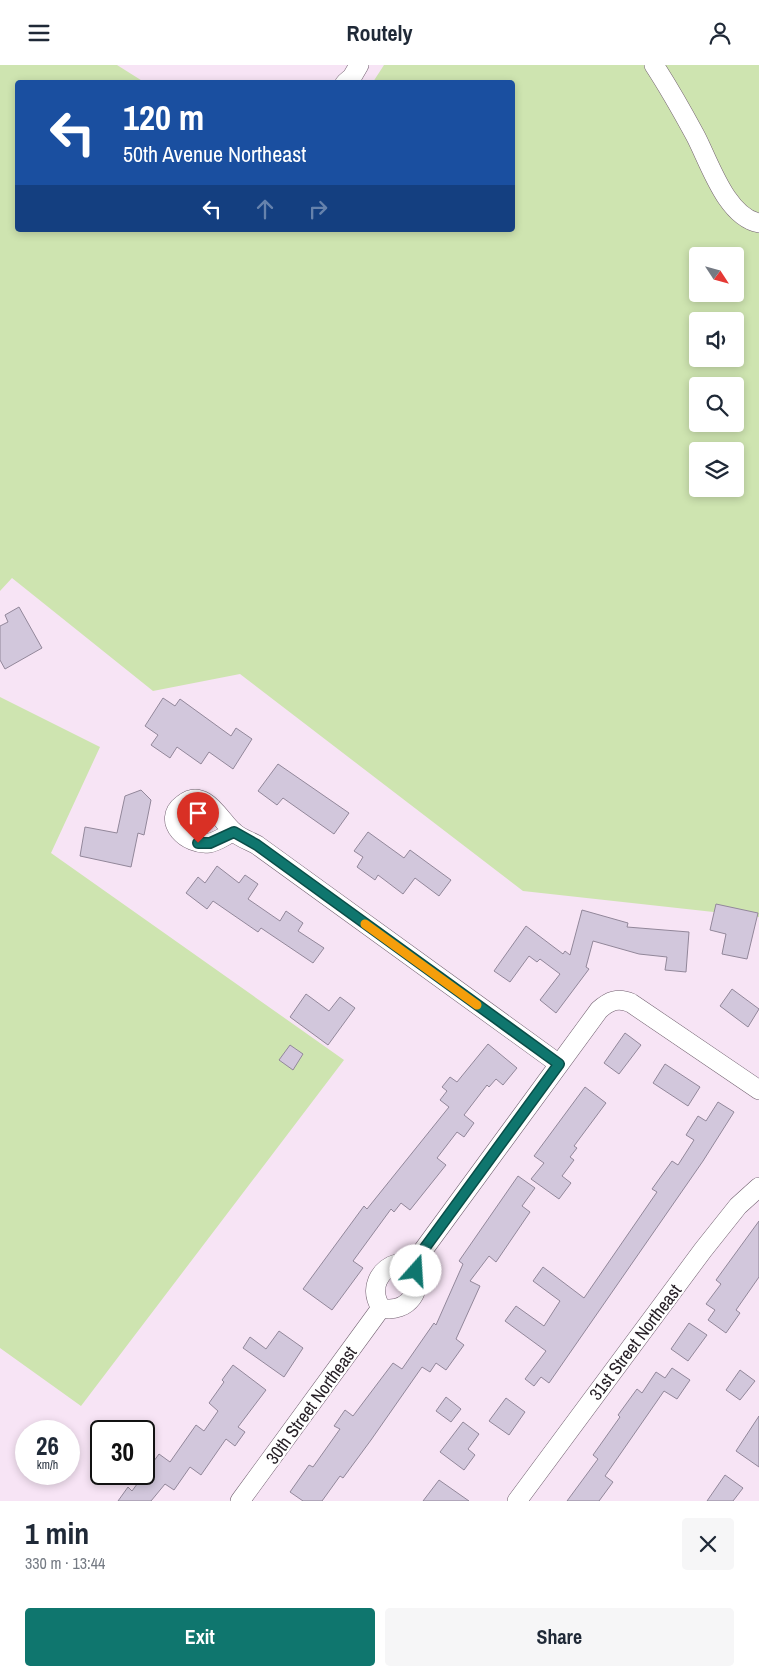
<!DOCTYPE html>
<meta charset="utf-8">
<style>
body{margin:0;font-family:"Archivo Narrow",sans-serif;background:#f6f6f7;color:#1f2937;height:100vh;display:flex;flex-direction:column;font-size:19px;white-space:nowrap}
*{box-sizing:border-box;margin:0}
p{font-size:16px;color:#747a83}
.icon{flex:none;width:28px;height:28px;fill:none;stroke:currentColor;stroke-width:2;stroke-linecap:round;stroke-linejoin:round}
.map{position:relative;height:1436px;overflow:hidden}
.details{display:flex;flex-direction:column;background:#fff;flex:1}
.details>*{flex:none}
.banner{position:absolute;left:15px;top:15px;width:500px;height:152px;border-radius:5px;box-shadow:0 2px 8px #0003;background:#1a4fa0;color:#fff;overflow:hidden}
.needle{width:32px;rotate:126deg}
.buttons{position:absolute;left:689px;top:182px;display:grid;gap:10px}
.buttons a{display:grid;place-items:center;width:55px;height:55px;border-radius:5px;background:#fff;box-shadow:0 2px 8px #0003;font-size:25px}
.speed{position:absolute;left:15px;top:1355px;display:flex;gap:10px;font-size:25px;font-weight:700;text-align:center}
.speed>*{display:grid;place-content:center;width:65px;height:65px;border-radius:50%;background:#fff;box-shadow:0 2px 8px #0003;line-height:1}
.speed small{font-size:12px;font-weight:400}
.speed .limit{border:2px solid #111;border-radius:8px;background:#fff;color:#111}
.pin{position:absolute;display:grid;place-items:center;width:42px;height:42px;color:#fff;margin:-51px -21px;border-radius:50% 50% 50% 0;rotate:-45deg;box-shadow:0 0 5px #0007}
.pin .icon{rotate:45deg}
.me{position:absolute;width:55px;margin:-28px;rotate:19deg;stroke-linejoin:round;filter:drop-shadow(0 0 4px #0008)}
.turn{display:flex;align-items:center;gap:18px;height:105px;padding:0 25px;font-size:22px}
.turn .icon{width:65px;height:65px;stroke-width:2.5}
.turn b{display:block;font-size:35px;line-height:42px}
.lanes{display:flex;align-items:center;height:48px;padding:0 25px;background:#0003;justify-content:center;gap:25px;direction:ltr}
.lanes .off{opacity:.35}
.round{display:grid;place-items:center;flex:none;width:52px;height:52px;border-radius:5px;background:#f6f6f7}
.overview{display:flex;align-items:center;justify-content:space-between;height:85px;padding:0 25px}
h1{font-size:30px;font-weight:800;line-height:38px}
.button{display:flex;gap:10px;margin-top:auto;padding:10px 25px}
.button a{flex:1;height:58px;border-radius:5px;background:#0f766e;color:#fff;font-size:20px;font-weight:800;line-height:58px;text-align:center}
.button a+a{background:#f6f6f7;color:#1f2937}
header{display:flex;justify-content:space-between;align-items:center;height:65px;padding:0 25px;background:#fff;font-size:22px;font-weight:800}
.map>svg:first-child{display:block}
.green{fill:#cee4b0;fill-rule:evenodd}
.building{fill:#d2c7dc;stroke:#92879a}
.lines{fill:none;stroke-linecap:round;stroke-linejoin:round}
.minor-casing{stroke:#726170;stroke-width:20}
.minor{stroke:#fff;stroke-width:19}
.route-casing{stroke:#0a4d48;stroke-width:12}
.route{stroke:#0f766e;stroke-width:9}
.slow{stroke:#f59e0b;stroke-width:9}
.labels{text-anchor:middle;dominant-baseline:central;stroke-width:4.5;stroke-linejoin:round;paint-order:stroke}
.street-label{font-size:18px;fill:#251e25;stroke:#fff}
</style>
<header><svg class="icon" aria-label="menu" viewBox="0 0 24 24"><path d="M4 6h16M4 12h16M4 18h16"/></svg>Routely<svg class="icon" aria-label="person" viewBox="0 0 24 24"><circle cx="12" cy="8" r="4"/><path d="M4 21q1-7 8-7t8 7"/></svg></header>
<div class="map">
<svg width="759" height="1436" viewBox="0 0 759 1436">
<rect width="100%" height="100%" fill="#f7e4f5"/>
<!-- green -->
<path class="green" d="M 0,0 L 117,0 L 144,17 L 18,18 L 18,165 L 512,165 L 512,18 L 373,17 L 384,0 L 759,0 L 759,852 L 523,826 L 240,609 L 153,626 L 12,513 L 0,526 ZM 698,191 L 735,191 L 735,229 L 698,229 ZM 698,256 L 735,256 L 735,294 L 698,294 ZM 698,321 L 735,321 L 735,359 L 698,359 ZM 698,386 L 735,386 L 735,424 L 698,424 Z
M 0,632 L 100,682 L 51,788 L 344,995 L 81,1341 L 0,1283 Z"/>
<!-- building -->
<path class="building" d="M 19,542 L 42,583 L 5,604 L 0,595 L 0,561 L 8,557 L 5,550 Z
M 163,633 L 175,641 L 180,634 L 231,671 L 236,663 L 252,674 L 233,704 L 209,687 L 201,699 L 177,682 L 170,693 L 151,680 L 158,670 L 145,661 Z
M 278,699 L 349,748 L 334,769 L 283,733 L 277,740 L 258,726 Z
M 141,725 L 151,735 L 144,770 L 138,768 L 131,802 L 80,791 L 85,762 L 117,768 L 125,731 Z
M 368,767 L 404,793 L 410,785 L 451,815 L 439,831 L 415,813 L 403,829 L 378,810 L 375,815 L 357,802 L 363,792 L 354,786 Z
M 217,801 L 239,818 L 245,810 L 258,819 L 248,834 L 280,856 L 286,846 L 303,858 L 298,866 L 324,883 L 313,898 L 261,863 L 258,867 L 213,836 L 207,844 L 186,828 L 198,812 L 205,818 Z
M 716,839 L 758,848 L 747,894 L 722,889 L 726,869 L 710,865 Z
M 582,845 L 628,858 L 627,862 L 689,867 L 686,907 L 665,905 L 667,892 L 639,889 L 593,876 L 586,902 L 589,904 L 556,948 L 540,935 L 560,909 L 540,894 L 537,897 L 529,891 L 510,917 L 494,906 L 526,861 L 563,889 L 565,886 L 570,890 Z
M 732,924 L 759,944 L 748,962 L 720,941 Z
M 306,929 L 329,946 L 340,932 L 355,943 L 328,980 L 290,952 Z
M 625,968 L 641,980 L 619,1009 L 604,998 Z
M 488,979 L 517,1003 L 503,1020 L 496,1014 L 489,1022 L 487,1020 L 464,1050 L 474,1058 L 464,1072 L 457,1067 L 437,1093 L 446,1100 L 410,1145 L 401,1138 L 394,1147 L 391,1144 L 353,1196 L 363,1203 L 332,1245 L 303,1224 L 364,1141 L 367,1144 L 449,1042 L 440,1035 L 447,1026 L 442,1022 L 450,1012 L 457,1017 Z
M 290,980 L 303,989 L 293,1005 L 279,995 Z
M 665,999 L 700,1022 L 688,1041 L 653,1018 Z
M 585,1022 L 606,1038 L 574,1081 L 577,1083 L 570,1092 L 574,1095 L 562,1111 L 571,1118 L 559,1134 L 531,1114 L 544,1098 L 534,1091 Z
M 718,1037 L 734,1047 L 703,1096 L 549,1318 L 541,1312 L 534,1321 L 525,1314 L 546,1286 L 505,1256 L 516,1241 L 544,1261 L 560,1236 L 533,1216 L 543,1202 L 584,1233 L 657,1127 L 652,1124 L 672,1096 L 678,1100 L 694,1075 L 686,1070 L 698,1051 L 706,1056 Z
M 518,1111 L 535,1123 L 522,1141 L 530,1147 L 496,1197 L 489,1191 L 470,1216 L 480,1221 L 456,1274 L 464,1280 L 446,1305 L 436,1298 L 430,1307 L 422,1302 L 371,1375 L 343,1413 L 340,1411 L 322,1436 L 303,1436 L 290,1427 L 309,1400 L 313,1402 L 340,1364 L 334,1361 L 345,1345 L 353,1351 L 393,1298 L 402,1304 L 434,1258 L 436,1260 L 463,1199 L 459,1196 Z
M 759,1156 L 759,1212 L 736,1245 L 740,1248 L 726,1268 L 708,1255 L 715,1245 L 706,1239 L 721,1219 L 716,1215 Z
M 689,1258 L 707,1270 L 688,1296 L 671,1284 Z
M 279,1266 L 303,1283 L 284,1312 L 243,1283 L 250,1272 L 266,1284 Z
M 233,1300 L 266,1325 L 238,1362 L 245,1367 L 235,1381 L 226,1374 L 201,1410 L 190,1402 L 174,1425 L 165,1419 L 151,1436 L 118,1436 L 128,1422 L 132,1426 L 159,1389 L 170,1397 L 196,1360 L 204,1366 L 218,1346 L 209,1338 L 224,1317 L 222,1315 Z
M 672,1303 L 690,1315 L 677,1334 L 664,1326 L 605,1411 L 613,1417 L 599,1436 L 567,1436 L 598,1394 L 593,1390 L 620,1352 L 618,1350 L 637,1324 L 642,1328 L 656,1307 L 665,1313 Z
M 740,1305 L 755,1316 L 740,1335 L 726,1325 Z
M 446,1332 L 461,1344 L 451,1357 L 436,1346 Z
M 506,1333 L 525,1347 L 509,1370 L 489,1356 Z
M 759,1351 L 759,1402 L 736,1386 Z
M 463,1357 L 479,1369 L 468,1384 L 475,1390 L 464,1405 L 440,1387 Z
M 725,1410 L 743,1423 L 733,1436 L 707,1436 Z
M 439,1415 L 469,1436 L 423,1436 Z"/>
<g class="lines">
<defs>
<path id="minor" d="M 654,0 C 669,23 682,46 695,70 C 709,96 726,152 759,158
M 345,18 L 352,12 L 359,0
M 233,767 C 226,770 217,777 209,778 C 188,781 160,756 183,739 C 205,721 221,757 234,767 C 240,773 250,776 257,780 L 559,999
M 399,1198 L 413,1199 C 426,1224 408,1249 381,1243 C 369,1224 378,1204 399,1198 Z
M 413,1199 L 599,945 C 609,936 618,932 631,938 L 759,1025
M 240,1436 L 381,1243
M 517,1436 L 703,1185 L 738,1141 L 759,1122"/>
</defs>
<!-- minor casing -->
<use href="#minor" class="minor-casing"/>
<!-- minor -->
<use href="#minor" class="minor"/>
</g>
<g class="lines">
<defs>
<path id="route" d="M 198,778 L 210,778 L 234,767 L 257,780 L 559,999 L 413,1199 L 416,1206"/>
</defs>
<!-- route casing -->
<use href="#route" class="route-casing"/>
<!-- route -->
<use href="#route" class="route"/>
<!-- slow -->
<path class="slow" d="M 365,859 L 477,940"/>
</g>
<g class="labels">
<!-- street labels -->
<g class="street-label">
<text transform="translate(635 1277) rotate(-53)">31st Street Northeast</text>
<text transform="translate(311 1340) rotate(-54)">30th Street Northeast</text>
</g>
</g>
</svg>
<div class="buttons">
<a><svg class="needle" viewBox="-14 -14 28 28"><path d="M0-13l5 13h-10z" fill="#e53935"/><path d="M0 13l5-13h-10z" fill="#747a83"/></svg></a>
<a><svg class="icon" aria-label="sound" viewBox="0 0 24 24"><path d="M4 9h4l5-4v14l-5-4H4zM17 9q2 3 0 6"/></svg></a>
<a><svg class="icon" aria-label="search" viewBox="0 0 24 24"><circle cx="10" cy="10" r="6"/><path d="M15 15l6 6"/></svg></a>
<a><svg class="icon" aria-label="layers" viewBox="0 0 24 24"><path d="M12 4l9 5-9 5-9-5zM3 14l9 5 9-5"/></svg></a>
</div>
<div class="speed"><div>26<small>km/h</small></div><div class="limit">30</div></div>
<div class="pin" style="left:198px;top:778px;background:#d93025"><svg class="icon" aria-label="arrive" viewBox="0 0 24 24"><path d="M6 21V4h12l-3 4 3 4H6"/></svg></div>
<svg class="me" style="left:416px;top:1206px" viewBox="-20 -20 40 40"><circle r="19" fill="#fff"/><path d="M0-13L10 11 0 6-10 11z" fill="#0f766e"/></svg>
<div class="banner">
<div class="turn"><svg class="icon" aria-label="left" viewBox="0 0 24 24"><path d="M17 20v-9H6M10 6l-5 5 5 5"/></svg><div><b>120 m</b>50th Avenue Northeast</div></div>
<div class="lanes"><svg class="icon" aria-label="left" viewBox="0 0 24 24"><path d="M17 20v-9H6M10 6l-5 5 5 5"/></svg><svg class="icon off" aria-label="ahead" viewBox="0 0 24 24"><path d="M12 20V5M6 11l6-6 6 6"/></svg><svg class="icon off" aria-label="right" viewBox="0 0 24 24"><path d="M7 20v-9h11M14 6l5 5-5 5"/></svg></div>
</div>
</div>
<section class="details">
<div class="overview"><div><h1>1 min</h1><p>330 m · 13:44</p></div><a class="round"><svg class="icon" aria-label="close" viewBox="0 0 24 24"><path d="M6 6l12 12M18 6L6 18"/></svg></a></div>
<div class="button"><a>Exit</a><a>Share</a></div>
</section>
